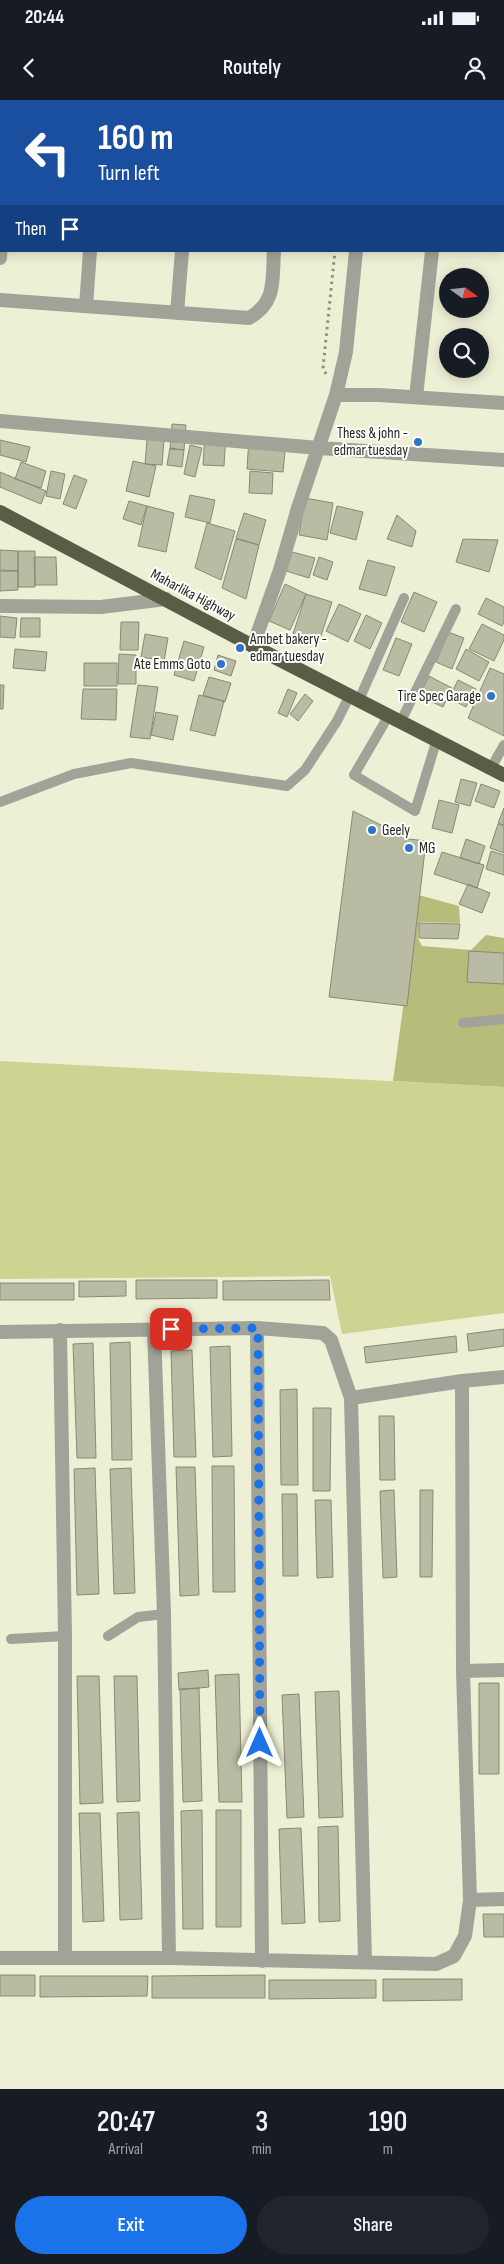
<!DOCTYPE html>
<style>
body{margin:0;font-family:"Sofia Sans Condensed",sans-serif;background:#20242c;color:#f1f3f6;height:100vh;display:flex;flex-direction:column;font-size:19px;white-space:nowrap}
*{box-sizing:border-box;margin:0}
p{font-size:16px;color:#9ea1a6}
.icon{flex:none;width:28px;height:28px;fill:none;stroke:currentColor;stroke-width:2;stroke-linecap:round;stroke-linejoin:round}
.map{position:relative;height:1989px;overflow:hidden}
.sheet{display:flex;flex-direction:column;background:#171b24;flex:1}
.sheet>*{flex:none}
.guide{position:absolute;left:0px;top:0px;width:505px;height:152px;box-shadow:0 2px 12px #0003;background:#1a4fa0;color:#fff;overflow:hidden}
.needle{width:32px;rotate:105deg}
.fabs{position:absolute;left:439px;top:168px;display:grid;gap:10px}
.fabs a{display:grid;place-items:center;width:50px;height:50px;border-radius:50%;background:#171b24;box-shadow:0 2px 12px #0003;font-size:25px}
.pin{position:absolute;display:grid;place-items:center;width:42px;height:42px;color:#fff;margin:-21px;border-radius:10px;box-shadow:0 2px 8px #0006}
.me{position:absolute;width:55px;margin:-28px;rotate:0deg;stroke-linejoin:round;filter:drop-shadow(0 0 4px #0008)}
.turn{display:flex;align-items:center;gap:18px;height:105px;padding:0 15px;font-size:22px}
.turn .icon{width:65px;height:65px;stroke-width:2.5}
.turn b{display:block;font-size:35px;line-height:42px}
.then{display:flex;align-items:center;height:48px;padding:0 15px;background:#0003;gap:10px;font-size:19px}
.eta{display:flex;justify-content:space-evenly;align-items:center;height:85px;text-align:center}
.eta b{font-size:30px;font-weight:600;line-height:35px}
.action{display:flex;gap:10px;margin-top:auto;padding:10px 15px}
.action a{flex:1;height:58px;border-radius:30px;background:#1a73e8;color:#fff;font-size:20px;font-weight:600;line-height:58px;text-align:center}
.action a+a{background:#20242c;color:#f1f3f6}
.status{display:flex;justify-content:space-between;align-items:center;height:35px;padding:0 25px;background:#171b24;direction:ltr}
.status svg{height:14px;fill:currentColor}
header{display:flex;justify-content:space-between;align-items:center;height:65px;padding:0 15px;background:#171b24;font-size:22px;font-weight:600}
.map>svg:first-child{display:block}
.green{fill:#ced391}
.forest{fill:#b7bc7a}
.building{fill:#b9bba2;stroke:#888a72}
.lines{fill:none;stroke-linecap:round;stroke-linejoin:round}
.path{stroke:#8e8f7d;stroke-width:3;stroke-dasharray:2.5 4;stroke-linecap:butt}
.service{stroke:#a2a398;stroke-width:10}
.minor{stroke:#a2a398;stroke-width:14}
.trunk{stroke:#5a5c46;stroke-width:14}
.route{stroke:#1a73e8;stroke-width:9;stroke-dasharray:0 16.2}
.poi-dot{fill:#2d76c6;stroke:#fff;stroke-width:2}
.labels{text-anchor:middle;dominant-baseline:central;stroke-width:4;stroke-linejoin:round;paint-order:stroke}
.poi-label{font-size:15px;fill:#25261c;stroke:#fff;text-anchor:end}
.street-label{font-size:15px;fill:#25261c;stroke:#fff}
</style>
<div class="status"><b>20:44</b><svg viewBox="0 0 49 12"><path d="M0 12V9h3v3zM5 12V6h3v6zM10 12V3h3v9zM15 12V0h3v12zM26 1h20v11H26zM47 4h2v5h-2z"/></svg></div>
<header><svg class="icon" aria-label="back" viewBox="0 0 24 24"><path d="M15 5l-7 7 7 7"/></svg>Routely<svg class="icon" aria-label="person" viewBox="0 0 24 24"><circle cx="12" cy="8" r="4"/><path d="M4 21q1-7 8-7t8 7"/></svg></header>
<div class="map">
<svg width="504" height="1989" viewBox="0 0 504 1989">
<rect width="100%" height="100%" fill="#eef0d6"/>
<!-- green -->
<path class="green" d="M 0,961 L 504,987 L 504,1213 L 342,1234 L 330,1176 L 0,1179 Z"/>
<!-- forest -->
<path class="forest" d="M 415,794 L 459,806 L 460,823 L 419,822 L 418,838 L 422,846 L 471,850 L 486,835 L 504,838 L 504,987 L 393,981 L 409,864 Z"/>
<!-- building -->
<path class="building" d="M 172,324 L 186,325 L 184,350 L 170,349 Z
M 205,333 L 226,335 L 224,366 L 203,365 Z
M 249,338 L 286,341 L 283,372 L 247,369 Z
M 147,339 L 164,340 L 162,365 L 145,364 Z
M 0,340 L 30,347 L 26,362 L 0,355 Z
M 190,345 L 202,348 L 195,377 L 184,374 Z
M 170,348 L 184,350 L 182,367 L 167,365 Z
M 133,361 L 156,366 L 149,397 L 126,391 Z
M 21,362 L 46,371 L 41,388 L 15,379 Z
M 51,371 L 65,374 L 60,399 L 46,396 Z
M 250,371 L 273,373 L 272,394 L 249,393 Z
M 0,372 L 46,391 L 41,404 L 0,387 Z
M 74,375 L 87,380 L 76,409 L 63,404 Z
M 190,395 L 215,400 L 210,423 L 185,417 Z
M 305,398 L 333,403 L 327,440 L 299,435 Z
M 129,401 L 147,406 L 141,425 L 123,419 Z
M 147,406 L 174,413 L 166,452 L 138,446 Z
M 337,406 L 363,412 L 356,440 L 330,433 Z
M 244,413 L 266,420 L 259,445 L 236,438 Z
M 397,415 L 416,431 L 412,447 L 387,439 Z
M 207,423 L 235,431 L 221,480 L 195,468 Z
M 236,439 L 259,445 L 246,499 L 222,488 Z
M 463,439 L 498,440 L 489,472 L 456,462 Z
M 0,450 L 18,451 L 18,471 L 0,470 Z
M 18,451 L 35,451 L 35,487 L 18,487 Z
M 292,452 L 315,458 L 309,478 L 286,471 Z
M 34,457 L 56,457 L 57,485 L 35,485 Z
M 319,457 L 333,462 L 327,480 L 313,475 Z
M 368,460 L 395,467 L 386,496 L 359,489 Z
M 0,471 L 18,471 L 18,490 L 0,491 Z
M 285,484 L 306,494 L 290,530 L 269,521 Z
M 414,492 L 437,502 L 424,532 L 401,522 Z
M 306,494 L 332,502 L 319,542 L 293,534 Z
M 486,498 L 504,507 L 504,522 L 502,526 L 478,514 Z
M 339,504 L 361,514 L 348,542 L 326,531 Z
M 366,515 L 382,523 L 370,549 L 354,541 Z
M 0,516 L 17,518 L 15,538 L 0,537 Z
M 21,518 L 40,518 L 40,537 L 20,537 Z
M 121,522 L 139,522 L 138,550 L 120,550 Z
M 482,524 L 504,535 L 504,540 L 494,561 L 469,549 Z
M 448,532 L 464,538 L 452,569 L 436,562 Z
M 145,534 L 168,538 L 164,561 L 141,557 Z
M 396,538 L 412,544 L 399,576 L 383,570 Z
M 184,541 L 204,547 L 194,581 L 174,575 Z
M 15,549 L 47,552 L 45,571 L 13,568 Z
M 466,549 L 489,562 L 479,581 L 456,569 Z
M 119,554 L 136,555 L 136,584 L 118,584 Z
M 218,555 L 236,561 L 231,576 L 214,570 Z
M 84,563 L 117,563 L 117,586 L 84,586 Z
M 490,568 L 504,574 L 504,636 L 468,618 Z
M 429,576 L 452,588 L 443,607 L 419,596 Z
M 209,577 L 231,583 L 225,602 L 203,595 Z
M 458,580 L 476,589 L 466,607 L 449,598 Z
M 0,585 L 4,585 L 3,609 L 0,609 Z
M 138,585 L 158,587 L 150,639 L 130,637 Z
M 83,589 L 117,589 L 116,620 L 81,619 Z
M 288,589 L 297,593 L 287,617 L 278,613 Z
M 305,594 L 313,601 L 298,621 L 290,614 Z
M 199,595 L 224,601 L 215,636 L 190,630 Z
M 156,612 L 178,616 L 173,640 L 151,635 Z
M 461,679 L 477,683 L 470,706 L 455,702 Z
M 481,684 L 500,691 L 494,708 L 475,701 Z
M 439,700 L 459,705 L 452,733 L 432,728 Z
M 504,708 L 504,725 L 498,723 Z
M 353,711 L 409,739 L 426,741 L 407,906 L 329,897 Z
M 498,724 L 504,726 L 504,753 L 490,748 Z
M 466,739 L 485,746 L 479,764 L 460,758 Z
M 491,751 L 504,755 L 504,775 L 486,769 Z
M 442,752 L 484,765 L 477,788 L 434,774 Z
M 468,784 L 490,793 L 482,813 L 459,804 Z
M 419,823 L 460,824 L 458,839 L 419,838 Z
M 469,851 L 504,853 L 504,884 L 467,882 Z
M 136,1180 L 217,1180 L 217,1198 L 136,1199 Z
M 329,1180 L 330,1200 L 223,1200 L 223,1181 Z
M 79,1181 L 126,1181 L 126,1196 L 79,1197 Z
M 0,1183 L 74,1183 L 74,1200 L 0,1200 Z
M 504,1229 L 504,1246 L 469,1251 L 467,1234 Z
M 456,1236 L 457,1252 L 366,1263 L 364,1247 Z
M 130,1242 L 132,1360 L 112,1360 L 110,1243 Z
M 93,1243 L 96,1358 L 77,1358 L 73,1244 Z
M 230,1246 L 232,1356 L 213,1357 L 210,1247 Z
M 192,1250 L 196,1357 L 174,1357 L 171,1251 Z
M 297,1289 L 298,1385 L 281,1385 L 280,1290 Z
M 313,1308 L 331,1308 L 330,1391 L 313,1391 Z
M 379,1316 L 394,1316 L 395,1380 L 380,1380 Z
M 212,1366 L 234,1366 L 235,1492 L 213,1492 Z
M 176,1367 L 195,1367 L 199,1495 L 180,1496 Z
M 95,1368 L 99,1494 L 77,1495 L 74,1369 Z
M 131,1368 L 135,1493 L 114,1494 L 110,1369 Z
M 394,1390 L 397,1477 L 383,1478 L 380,1391 Z
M 420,1390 L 433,1390 L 432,1477 L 420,1477 Z
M 282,1394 L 297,1394 L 298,1476 L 283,1476 Z
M 315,1400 L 331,1400 L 333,1477 L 317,1478 Z
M 208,1570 L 209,1587 L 179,1590 L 178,1573 Z
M 239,1574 L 242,1702 L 219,1702 L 215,1575 Z
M 77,1576 L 99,1576 L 103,1703 L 80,1704 Z
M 114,1576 L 137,1576 L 140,1701 L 117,1702 Z
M 479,1583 L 499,1583 L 499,1674 L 479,1674 Z
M 199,1588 L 202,1701 L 183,1702 L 180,1589 Z
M 339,1591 L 343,1717 L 319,1718 L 315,1592 Z
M 299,1594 L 304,1717 L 287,1718 L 282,1595 Z
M 202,1710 L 203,1829 L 183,1829 L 181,1711 Z
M 216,1710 L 241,1710 L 241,1827 L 216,1827 Z
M 139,1712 L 142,1819 L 120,1820 L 117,1713 Z
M 79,1713 L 100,1713 L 104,1821 L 83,1822 Z
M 338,1726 L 340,1821 L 319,1822 L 318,1727 Z
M 301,1728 L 305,1823 L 282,1824 L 279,1729 Z
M 483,1814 L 504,1814 L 504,1837 L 484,1837 Z
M 0,1875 L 35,1875 L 35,1896 L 0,1896 Z
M 265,1875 L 265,1898 L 152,1898 L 152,1876 Z
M 40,1876 L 148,1876 L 147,1896 L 40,1897 Z
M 383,1879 L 462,1879 L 462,1900 L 383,1901 Z
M 269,1880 L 376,1880 L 376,1898 L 269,1899 Z"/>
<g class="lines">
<!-- path -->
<path class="path" d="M 351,1 L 351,0
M 326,274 L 323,268 L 335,151"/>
<!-- service -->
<path class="service" d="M 359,600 L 404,498
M 389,615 L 354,675 L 415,711 L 437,639
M 401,621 L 456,509
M 491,668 L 504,645
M 0,702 L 74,674 L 131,663 L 287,686 L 305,670 L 337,621 L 350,595
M 463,923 L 504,919
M 108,1536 L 138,1517 L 164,1514
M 11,1539 L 65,1536"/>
<!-- minor -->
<path class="minor" d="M 12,1 L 12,0
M 101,1 L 101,0
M 193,1 L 193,0
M 285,1 L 285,0
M 370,1 L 371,0
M 449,1 L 449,0
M 0,158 L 1,142
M 0,200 L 249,218 C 277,202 272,180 274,151
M 86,206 L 90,151
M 177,213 L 182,151
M 336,295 L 379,295 L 504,303
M 416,297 L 432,151
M 0,321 L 319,348 L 504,360
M 0,506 L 101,507 L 166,499
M 253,546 L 280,470 L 298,408 L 336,295 L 346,252 L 356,151
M 257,1228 L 262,1861
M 154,1229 L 164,1514 L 169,1858
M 60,1230 L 65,1536 L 65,1858
M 0,1232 L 257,1228 L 323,1233 L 331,1240 L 351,1298 L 365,1861
M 351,1298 L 462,1281 L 504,1277
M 463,1571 L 504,1570
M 470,1800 L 504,1799
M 0,1858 L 169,1858 L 436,1864 L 454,1856 L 465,1836 L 470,1800 L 463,1571 L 462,1281"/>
<!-- trunk -->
<path class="trunk" d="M 0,412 L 253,546 L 504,675"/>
</g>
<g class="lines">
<!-- route -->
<path class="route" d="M 171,1229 L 258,1228 L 260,1643"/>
</g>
<!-- markers -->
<g class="poi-dot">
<circle cx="418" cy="342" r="5"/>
<circle cx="240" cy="548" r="5"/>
<circle cx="221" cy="564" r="5"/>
<circle cx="491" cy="596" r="5"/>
<circle cx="372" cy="730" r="5"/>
<circle cx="409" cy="748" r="5"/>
</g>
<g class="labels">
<!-- poi labels -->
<g class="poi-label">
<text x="408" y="333">Thess &amp; john -<tspan x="408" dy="17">edmar tuesday</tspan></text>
<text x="250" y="539" text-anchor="start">Ambet bakery -<tspan x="250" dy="17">edmar tuesday</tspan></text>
<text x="211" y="564">Ate Emms Goto</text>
<text x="481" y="596">Tire Spec Garage</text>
<text x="382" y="730" text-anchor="start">Geely</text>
<text x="419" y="748" text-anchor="start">MG</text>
</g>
<!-- street labels -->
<g class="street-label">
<text transform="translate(193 495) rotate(28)">Maharlika Highway</text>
</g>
</g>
</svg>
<div class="fabs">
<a><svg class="needle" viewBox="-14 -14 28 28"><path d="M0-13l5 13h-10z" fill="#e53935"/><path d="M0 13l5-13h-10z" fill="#9ea1a6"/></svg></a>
<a><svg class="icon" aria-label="search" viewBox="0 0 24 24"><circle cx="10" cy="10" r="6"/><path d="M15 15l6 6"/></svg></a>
</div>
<div class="pin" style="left:171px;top:1229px;background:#d93025"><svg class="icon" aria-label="arrive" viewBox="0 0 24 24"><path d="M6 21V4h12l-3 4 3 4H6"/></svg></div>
<svg class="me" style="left:260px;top:1643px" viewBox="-20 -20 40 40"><path d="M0-17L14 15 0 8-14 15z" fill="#1a73e8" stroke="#fff" stroke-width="4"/></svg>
<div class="guide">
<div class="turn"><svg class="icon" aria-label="left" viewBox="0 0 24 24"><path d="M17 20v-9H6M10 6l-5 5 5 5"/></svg><div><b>160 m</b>Turn left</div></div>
<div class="then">Then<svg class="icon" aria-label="arrive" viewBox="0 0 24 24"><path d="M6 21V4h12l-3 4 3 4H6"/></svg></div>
</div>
</div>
<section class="sheet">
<div class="eta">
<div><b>20:47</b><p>Arrival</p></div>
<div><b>3</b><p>min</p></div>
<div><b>190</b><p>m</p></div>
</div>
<div class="action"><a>Exit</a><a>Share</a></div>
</section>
